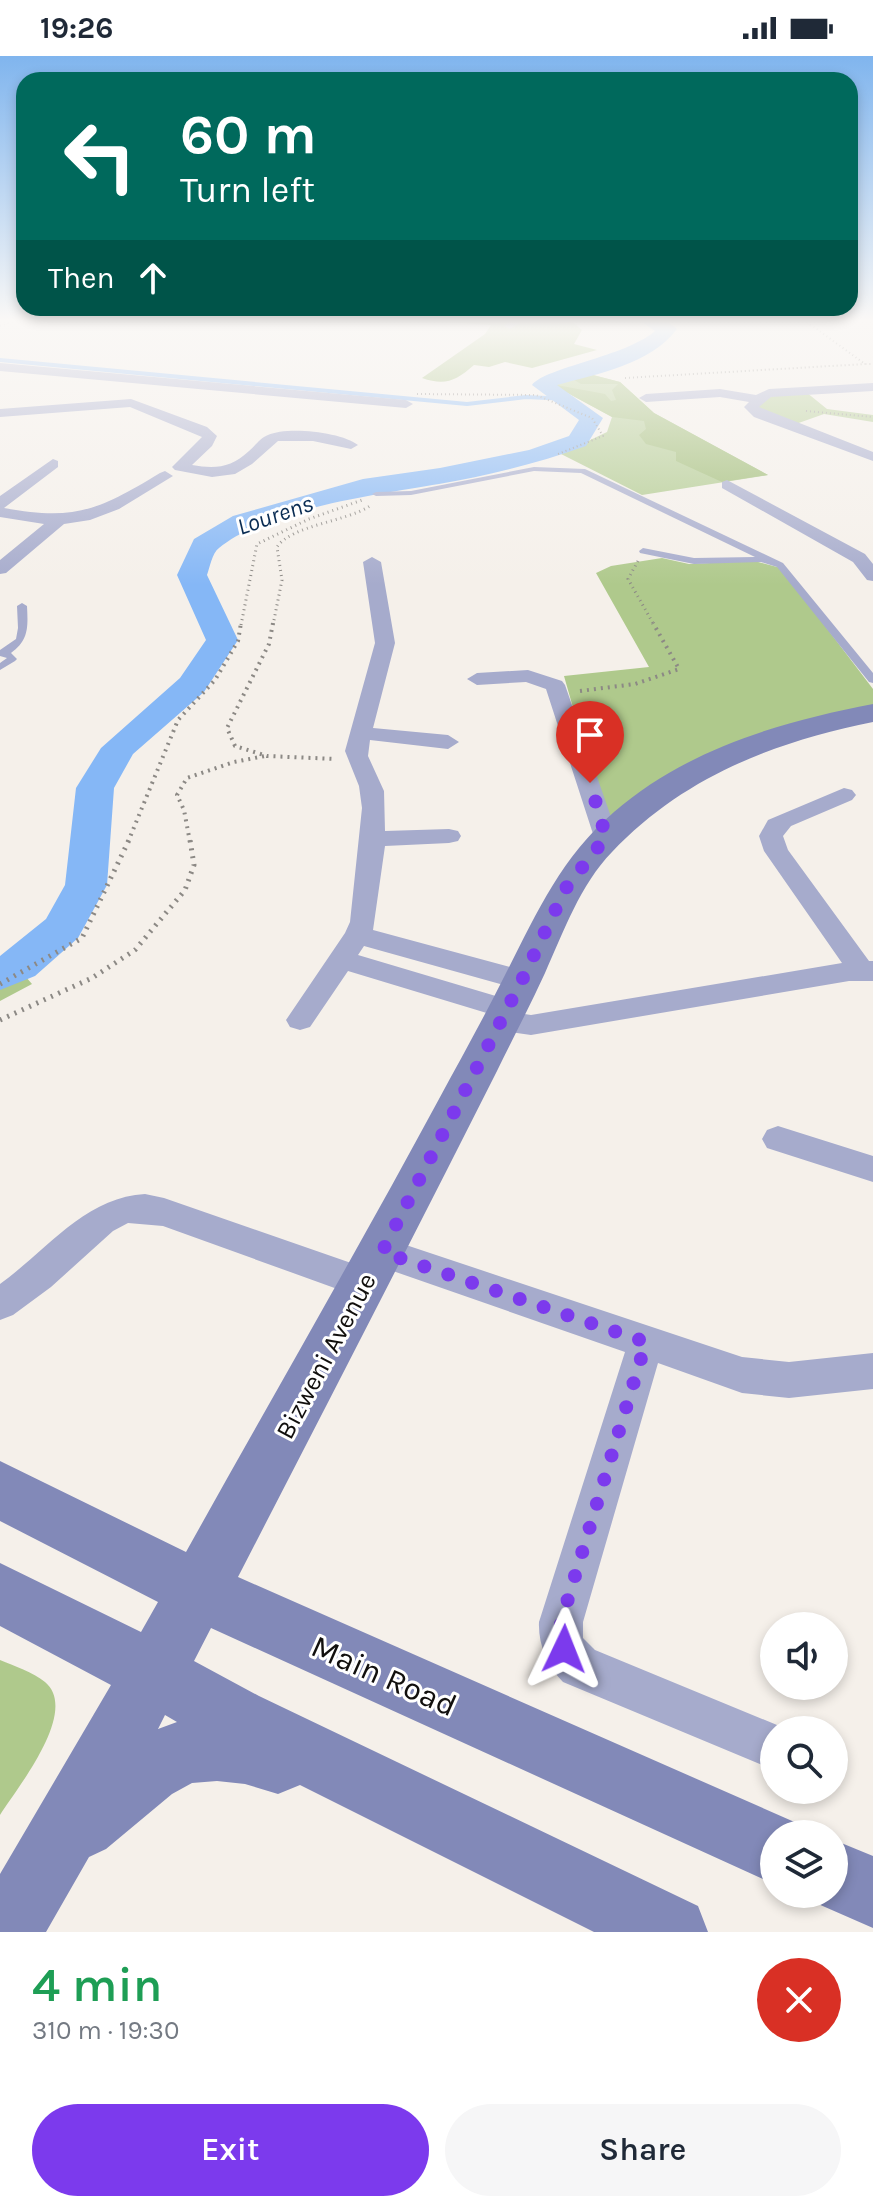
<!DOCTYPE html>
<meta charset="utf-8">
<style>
body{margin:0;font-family:Karla,sans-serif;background:#f6f6f7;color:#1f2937;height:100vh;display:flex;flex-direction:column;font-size:30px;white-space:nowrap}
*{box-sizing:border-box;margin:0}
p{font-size:26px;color:#747a83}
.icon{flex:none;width:44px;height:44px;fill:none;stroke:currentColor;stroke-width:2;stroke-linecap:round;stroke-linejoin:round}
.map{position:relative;height:1876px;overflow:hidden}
.side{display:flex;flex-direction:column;background:#fff;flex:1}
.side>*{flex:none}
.banner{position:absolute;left:16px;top:16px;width:842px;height:244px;border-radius:24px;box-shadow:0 4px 12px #0003;background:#00695c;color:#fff;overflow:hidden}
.controls{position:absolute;left:760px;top:1556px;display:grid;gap:16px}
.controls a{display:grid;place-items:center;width:88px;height:88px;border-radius:50%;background:#fff;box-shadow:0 4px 12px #0003;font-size:40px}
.pin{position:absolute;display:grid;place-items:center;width:68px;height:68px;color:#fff;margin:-82px -34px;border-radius:50% 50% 50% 0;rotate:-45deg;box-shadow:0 0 8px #0007}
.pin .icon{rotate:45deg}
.me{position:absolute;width:88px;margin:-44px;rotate:2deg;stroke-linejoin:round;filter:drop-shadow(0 0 6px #0008)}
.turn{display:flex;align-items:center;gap:28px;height:168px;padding:0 32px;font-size:36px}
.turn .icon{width:104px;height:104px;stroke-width:2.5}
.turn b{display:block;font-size:56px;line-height:68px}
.then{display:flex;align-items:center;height:76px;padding:0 32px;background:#0003;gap:16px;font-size:30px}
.round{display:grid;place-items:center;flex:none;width:84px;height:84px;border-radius:42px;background:#f6f6f7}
.head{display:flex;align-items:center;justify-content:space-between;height:136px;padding:0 32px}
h1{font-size:48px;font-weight:600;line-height:60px;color:#1e9e55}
.primary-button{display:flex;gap:16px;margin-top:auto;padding:16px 32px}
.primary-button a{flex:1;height:92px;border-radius:48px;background:#7c3aed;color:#fff;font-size:32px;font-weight:600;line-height:92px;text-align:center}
.primary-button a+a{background:#f6f6f7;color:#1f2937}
.status{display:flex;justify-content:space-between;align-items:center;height:56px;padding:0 40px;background:#fff;direction:ltr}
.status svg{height:22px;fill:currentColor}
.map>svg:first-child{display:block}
.green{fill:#afc98c}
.forest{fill:#9bb96f}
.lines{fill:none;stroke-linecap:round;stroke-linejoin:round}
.stream{stroke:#85b7f6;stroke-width:4}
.river{fill:#85b7f6;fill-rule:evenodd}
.path-far3{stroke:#8c8985;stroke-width:2;stroke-dasharray:1 3;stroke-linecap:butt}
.path-far2{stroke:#8c8985;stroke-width:3;stroke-dasharray:1 4;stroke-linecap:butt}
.path-far1{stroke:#8c8985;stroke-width:4;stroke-dasharray:2 5;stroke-linecap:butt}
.path{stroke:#8c8985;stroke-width:5;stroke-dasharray:2 6;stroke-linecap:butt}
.lane{fill:#a6abcc;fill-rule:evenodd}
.street{fill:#a6abcc;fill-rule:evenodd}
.secondary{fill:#8289b8;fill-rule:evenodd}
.route{stroke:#7c3aed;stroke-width:14;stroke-dasharray:0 25.2}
.labels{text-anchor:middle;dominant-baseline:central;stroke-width:6;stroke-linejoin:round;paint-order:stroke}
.far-water-label{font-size:24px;font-style:italic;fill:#092c53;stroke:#fff}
.street-label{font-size:26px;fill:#110f0d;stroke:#fff}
.near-street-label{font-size:32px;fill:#110f0d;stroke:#fff}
</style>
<div class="status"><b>19:26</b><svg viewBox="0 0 49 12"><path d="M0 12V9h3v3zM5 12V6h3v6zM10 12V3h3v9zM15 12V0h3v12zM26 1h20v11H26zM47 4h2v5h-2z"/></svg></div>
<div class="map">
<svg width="873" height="1876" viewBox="0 0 873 1876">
<rect width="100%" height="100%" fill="#f5f0ea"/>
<!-- green -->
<path class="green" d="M 593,319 L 620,326 L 654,357 L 768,419 L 642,439 L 561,398 L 607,376 L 612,361 L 551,328 Z
M 806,336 L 827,353 L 873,359 L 873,366 L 824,358 L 793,369 L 755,351 L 766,341 Z
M 662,502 L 689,508 L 754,505 L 781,512 L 873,633 L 873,649 C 764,671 700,694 610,760 L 603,757 L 564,620 L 649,611 L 596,517 L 611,510 Z
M 19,913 L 32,928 L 0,945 L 0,922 Z
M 0,1604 C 14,1610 33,1616 45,1626 C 80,1655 17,1732 0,1759 Z"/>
<!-- forest -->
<path class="forest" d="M 445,266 L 573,266 L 582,274 L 574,288 L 597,294 L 532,312 L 505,306 L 489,311 L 474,309 C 456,325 445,330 422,322 L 485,278 L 491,269 Z
M 593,319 L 620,326 L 654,357 L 768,419 L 722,426 L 676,405 L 676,396 L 646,388 L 639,379 L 646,373 L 644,365 L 612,361 L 551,328 L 605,338 L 611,345 L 616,344 L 612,334 L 618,328 L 581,328 L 571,322 Z"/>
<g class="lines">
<!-- stream -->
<path class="stream" d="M 0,304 L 467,348 L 526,341 L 568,343"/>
<!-- river -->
<path class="river" d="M 642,266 L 668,266 L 677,273 C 651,308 597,318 557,329 L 603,362 L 586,390 C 539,407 489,419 439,428 C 380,438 265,453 219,492 C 212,497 210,511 207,519 L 238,584 L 204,636 L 133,698 L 114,732 L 107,829 L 78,882 L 35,920 L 0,934 L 0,900 L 46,863 L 65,829 L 76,732 L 101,692 L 180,622 L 206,584 L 177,519 L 194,483 L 233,460 L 363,423 L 440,412 L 529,394 L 569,380 L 579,364 L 532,329 C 546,311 625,301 655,275 Z"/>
<!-- path-far3 -->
<path class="path-far3" d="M 807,266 L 865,308 L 873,308
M 0,270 L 10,266
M 625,322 L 865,308
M 417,338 L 536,339 L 592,362 L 603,380 L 558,398
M 806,355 L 873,361"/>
<!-- path-far2 -->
<path class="path-far2" d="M 638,505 L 628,523 L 654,569
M 241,569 L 257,488 L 309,463 L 365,443
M 273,569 L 282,524 L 277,491 C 292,469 345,466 370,450"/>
<!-- path-far1 -->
<path class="path-far1" d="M 273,567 L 269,588 L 227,672 L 235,690 L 267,700 L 336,703
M 580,635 L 635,628 L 679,613 L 653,567
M 128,786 L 178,664 L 215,624 L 238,585 L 241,567
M 190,786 L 184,754 L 177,739 L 187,722 L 234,706 L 265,700"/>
<!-- path -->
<path class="path" d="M 0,928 L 82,882 L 129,784
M 0,964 L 92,922 L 135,894 L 185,834 L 194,809 L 190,784"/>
<!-- lane -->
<path class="lane" d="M 534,411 L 585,413 L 783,507 L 873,617 L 873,627 L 869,626 L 777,511 L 761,506 L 694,508 L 640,497 L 639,495 L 643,492 L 694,502 L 755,501 L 581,417 L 534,415 L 411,439 L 376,440 L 372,438 L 376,436 L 411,435 Z
M 22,547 L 27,550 C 28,571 29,584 11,597 L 17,603 L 15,605 L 0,614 L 0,607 L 7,602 L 0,600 L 0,594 L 16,583 L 18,572 L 17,550 Z"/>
<!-- street -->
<path class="street" d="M 508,266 L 521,266 L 510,273 L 504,270 Z
M 0,307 L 406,344 L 413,348 L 406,352 L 0,315 Z
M 873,327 L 873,335 L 771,341 L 759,351 L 873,396 L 873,405 L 754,361 L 744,351 L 749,346 L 720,341 L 646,346 L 639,342 L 646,338 L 720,333 L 756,339 L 769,333 Z
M 131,343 L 207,371 L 217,380 L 212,390 L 192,409 C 215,413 231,412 249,395 C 255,390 260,382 268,379 C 287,370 342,376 358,389 L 351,393 L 313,385 L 278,385 L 252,408 L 235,418 L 212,421 L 175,414 L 172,411 L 202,381 L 130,351 L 0,361 L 0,353 Z
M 53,403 L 58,405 L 58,411 L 4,452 C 75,465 99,454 160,417 L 165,415 L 173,420 L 119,453 L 90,464 L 64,468 L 6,517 L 0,518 L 0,504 L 44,468 L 0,461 L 0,440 Z
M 727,424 L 865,498 L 873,508 L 873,525 L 867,524 L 853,506 L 722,432 L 722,426 Z
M 372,501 L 381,506 L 395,587 L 373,672 L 448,679 L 459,686 L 448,693 L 370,684 L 368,700 L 384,735 L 385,775 L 449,773 L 458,775 L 461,780 L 458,785 L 449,787 L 385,790 L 373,874 L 532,917 L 536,924 L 532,931 L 522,934 L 364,890 L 358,899 L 516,946 L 520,953 L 518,957 L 531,959 L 842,907 L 764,795 L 759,780 L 768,764 L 844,732 L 852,734 L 856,739 L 852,744 L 791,770 L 783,780 L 788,794 L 869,905 L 873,905 L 873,925 L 849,925 L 531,979 L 489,973 L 485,966 L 490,958 L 348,915 L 310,971 L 300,974 L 290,971 L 286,964 L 345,877 L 350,866 L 362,752 L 359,730 L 345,695 L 375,587 L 363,506 Z
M 528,614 L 562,625 L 565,629 L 618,781 L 615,786 L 597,786 L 594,781 L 546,633 L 526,626 L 477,629 L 467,623 L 477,617 Z
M 778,1070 L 873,1100 L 873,1126 L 767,1092 L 762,1083 L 767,1074 Z
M 145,1138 L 164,1142 L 377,1216 L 383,1227 L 377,1238 L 365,1243 L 163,1170 L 128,1167 L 113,1175 L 51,1231 L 13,1259 L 0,1264 L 0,1228 C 46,1195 85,1141 145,1138 Z
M 382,1181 L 742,1301 L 789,1306 L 873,1297 L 873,1333 L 789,1342 L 742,1337 L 658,1307 L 583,1566 L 583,1582 L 595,1594 L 789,1674 L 774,1674 L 774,1714 L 563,1626 C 547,1610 538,1588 539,1566 L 625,1296 L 370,1207 L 365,1196 L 370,1185 Z"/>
<!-- secondary -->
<path class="secondary" d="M 873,648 L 873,666 C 774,686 683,721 612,796 C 580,829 564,875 545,917 C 530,950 513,982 497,1015 C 412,1184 325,1352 238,1521 L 799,1768 L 803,1778 L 774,1778 L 774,1828 L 211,1572 L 194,1605 L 259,1640 L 698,1850 L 708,1876 L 594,1876 L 300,1729 L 278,1738 L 245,1728 L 217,1725 L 192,1727 L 172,1738 L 106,1793 L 89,1801 L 46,1876 L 0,1876 L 0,1818 L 111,1629 L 0,1570 L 0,1507 L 141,1576 L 158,1546 L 0,1465 L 0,1405 L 186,1496 C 270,1345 357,1195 439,1043 C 460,1004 482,965 502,925 C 534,863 559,803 614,756 C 687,693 780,666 873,648 ZM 165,1659 L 177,1666 L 158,1673 Z
M 834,1784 L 873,1800 L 873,1872 L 809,1844 L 806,1838 L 834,1838 Z"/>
</g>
<!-- sky -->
<linearGradient id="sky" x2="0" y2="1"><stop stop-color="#80b5ee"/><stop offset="0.5" stop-color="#faf8f6"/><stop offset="1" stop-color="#faf8f6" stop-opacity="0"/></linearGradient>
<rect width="873" height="529" fill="url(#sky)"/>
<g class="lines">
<!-- route -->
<path class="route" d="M 564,1593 L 560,1579 L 561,1566 L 646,1286 L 382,1196 L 522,924 L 566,832 L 606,781 L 590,727"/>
</g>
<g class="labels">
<!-- far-water labels -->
<g class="far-water-label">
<text transform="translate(275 459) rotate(-19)">Lourens</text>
</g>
<!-- street labels -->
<g class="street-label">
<text transform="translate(326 1300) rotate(-62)">Bizweni Avenue</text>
</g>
<!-- near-street labels -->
<g class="near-street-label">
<text transform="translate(384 1620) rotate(24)">Main Road</text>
</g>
</g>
</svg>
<div class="controls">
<a><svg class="icon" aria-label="sound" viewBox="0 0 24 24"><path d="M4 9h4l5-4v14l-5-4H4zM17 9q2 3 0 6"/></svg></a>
<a><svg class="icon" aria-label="search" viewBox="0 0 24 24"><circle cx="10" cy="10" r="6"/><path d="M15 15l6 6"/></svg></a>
<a><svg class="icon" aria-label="layers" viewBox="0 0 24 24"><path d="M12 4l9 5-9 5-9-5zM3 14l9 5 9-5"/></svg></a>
</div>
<div class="pin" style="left:590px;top:727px;background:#d93025"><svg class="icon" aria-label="arrive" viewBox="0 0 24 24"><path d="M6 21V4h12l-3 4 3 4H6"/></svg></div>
<svg class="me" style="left:564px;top:1593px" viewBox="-20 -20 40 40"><path d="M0-17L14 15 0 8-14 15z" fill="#7c3aed" stroke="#fff" stroke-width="4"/></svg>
<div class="banner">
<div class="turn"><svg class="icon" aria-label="left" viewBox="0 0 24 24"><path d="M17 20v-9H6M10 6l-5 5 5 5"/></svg><div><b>60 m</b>Turn left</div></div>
<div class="then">Then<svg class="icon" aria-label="ahead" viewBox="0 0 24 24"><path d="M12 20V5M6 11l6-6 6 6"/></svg></div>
</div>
</div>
<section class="side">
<div class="head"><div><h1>4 min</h1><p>310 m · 19:30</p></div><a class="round" style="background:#d93025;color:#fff"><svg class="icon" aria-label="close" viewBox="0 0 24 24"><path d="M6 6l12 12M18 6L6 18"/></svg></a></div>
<div class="primary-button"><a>Exit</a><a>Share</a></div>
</section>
